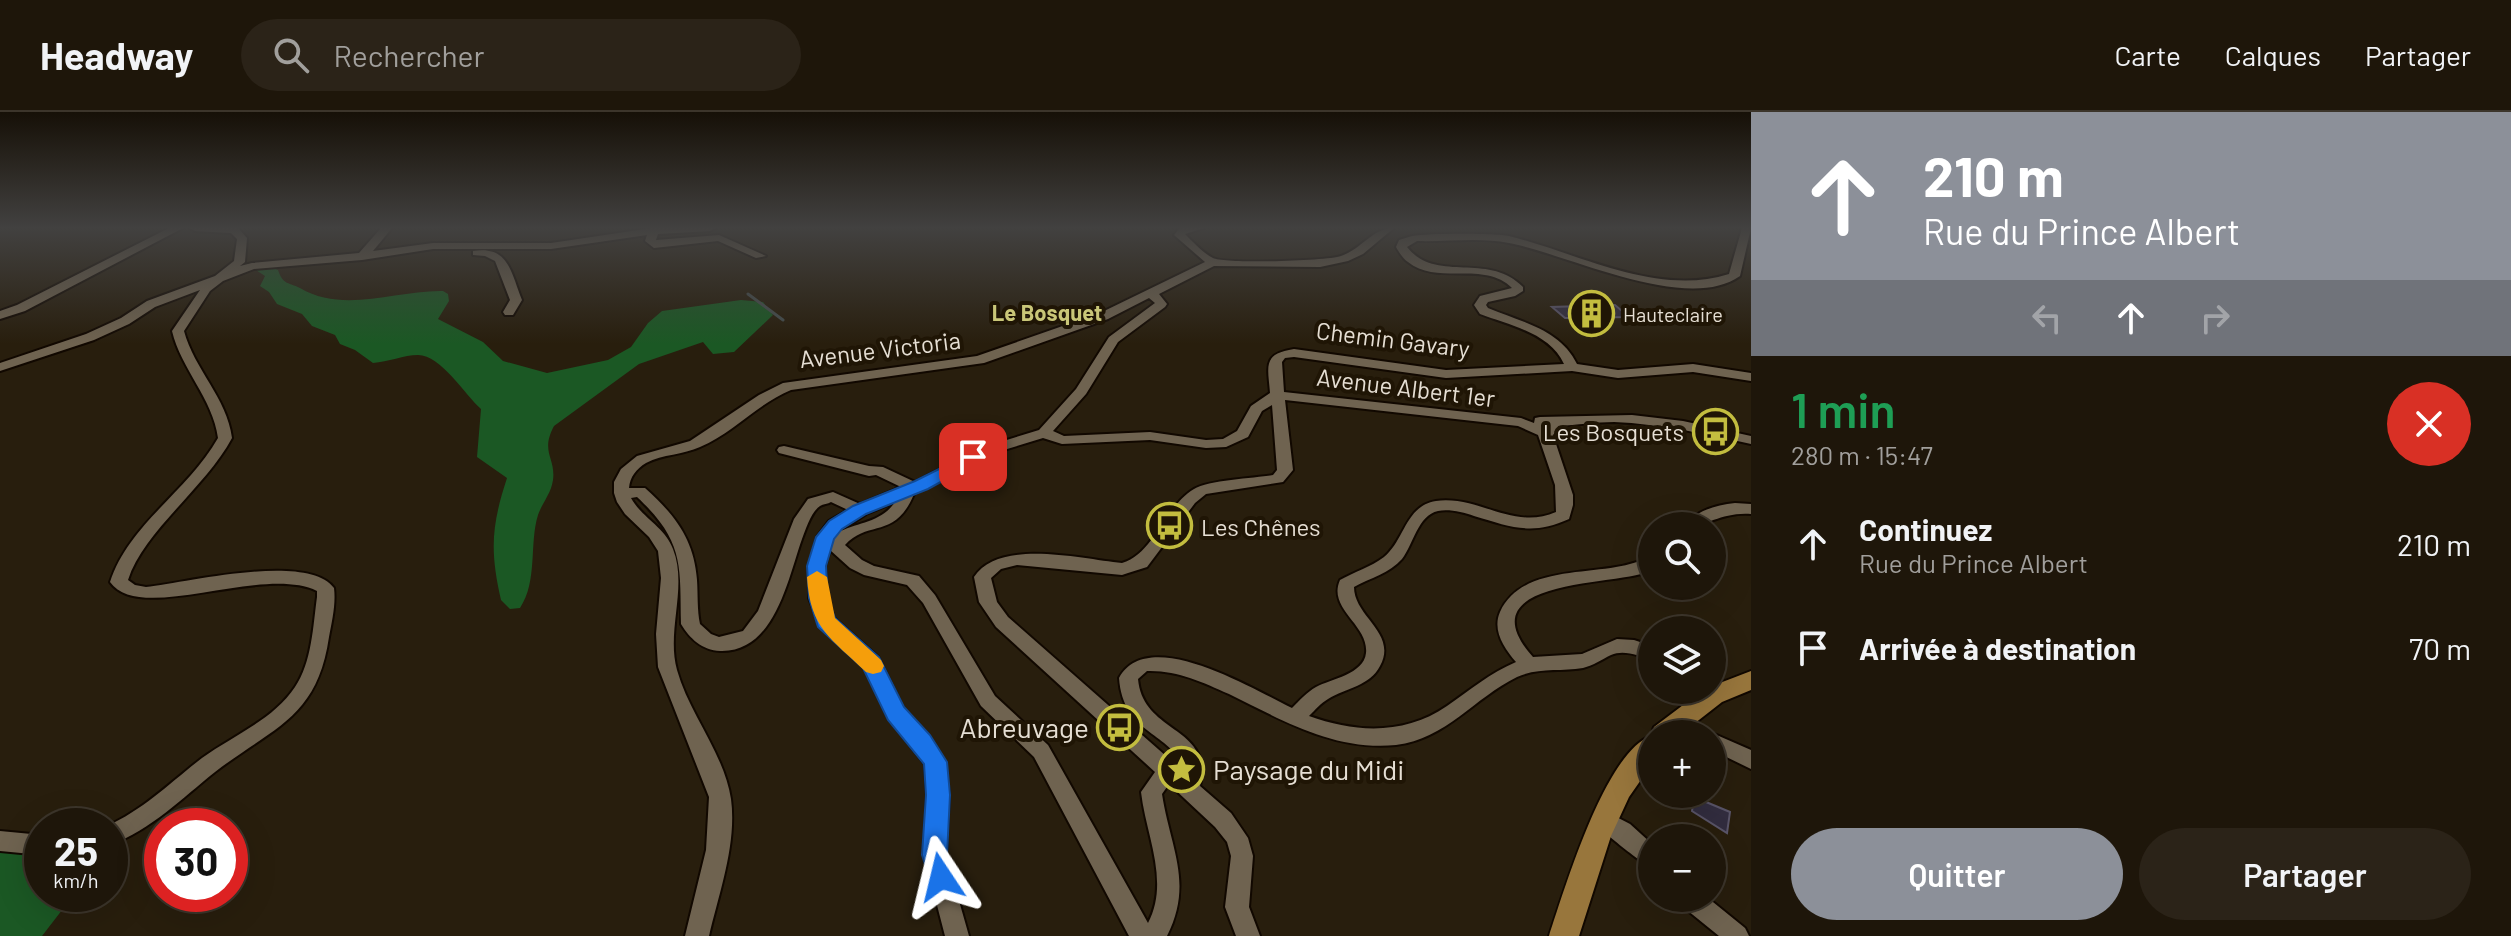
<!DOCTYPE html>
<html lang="fr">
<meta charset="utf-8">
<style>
body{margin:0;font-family:Barlow,sans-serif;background:#2b2318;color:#f1f3f6;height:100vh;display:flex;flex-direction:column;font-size:30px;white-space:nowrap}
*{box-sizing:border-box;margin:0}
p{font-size:26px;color:#a19f9c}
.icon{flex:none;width:44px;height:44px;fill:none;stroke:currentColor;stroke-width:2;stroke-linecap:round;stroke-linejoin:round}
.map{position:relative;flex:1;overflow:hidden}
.panel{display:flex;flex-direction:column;background:#1e160a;width:760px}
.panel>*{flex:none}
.hud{background:#8c9099;color:#fff;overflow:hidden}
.tools{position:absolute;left:1638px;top:400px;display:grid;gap:16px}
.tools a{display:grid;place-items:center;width:88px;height:88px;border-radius:50%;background:#1e160a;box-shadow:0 8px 32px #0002,0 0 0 2px #3c352b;font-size:40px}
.speed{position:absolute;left:24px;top:696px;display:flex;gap:16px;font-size:40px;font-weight:700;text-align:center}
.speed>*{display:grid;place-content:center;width:104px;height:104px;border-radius:50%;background:#1e160a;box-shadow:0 8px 32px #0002,0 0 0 2px #3c352b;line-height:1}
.speed small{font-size:20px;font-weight:400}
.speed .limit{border:12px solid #d22;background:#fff;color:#111}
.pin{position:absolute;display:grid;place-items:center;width:68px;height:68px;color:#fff;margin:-34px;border-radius:16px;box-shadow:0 4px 12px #0006}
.me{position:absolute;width:88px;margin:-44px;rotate:350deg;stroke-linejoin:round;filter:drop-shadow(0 0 6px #0008)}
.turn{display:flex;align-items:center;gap:28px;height:168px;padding:0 40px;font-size:36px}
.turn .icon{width:104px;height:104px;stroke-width:2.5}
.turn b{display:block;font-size:56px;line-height:68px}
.lanes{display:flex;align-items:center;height:76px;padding:0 40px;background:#0003;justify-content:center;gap:40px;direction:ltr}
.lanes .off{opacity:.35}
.round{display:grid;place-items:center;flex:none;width:84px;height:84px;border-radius:42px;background:#2b2318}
.head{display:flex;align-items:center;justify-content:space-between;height:136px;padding:0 40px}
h1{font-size:48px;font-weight:600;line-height:60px;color:#1e9e55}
.primary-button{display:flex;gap:16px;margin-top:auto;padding:16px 40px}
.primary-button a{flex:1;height:92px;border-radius:48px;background:#8c9099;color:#fff;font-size:32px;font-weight:600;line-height:92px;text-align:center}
.primary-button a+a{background:#2b2318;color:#f1f3f6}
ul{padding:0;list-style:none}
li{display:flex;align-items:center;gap:24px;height:104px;padding:0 40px}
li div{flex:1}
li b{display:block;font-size:30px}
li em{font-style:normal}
header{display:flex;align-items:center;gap:48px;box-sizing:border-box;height:112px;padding:0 40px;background:#1e160a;border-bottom:2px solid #3c352b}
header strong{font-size:38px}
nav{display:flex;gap:44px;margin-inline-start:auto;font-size:28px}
.search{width:560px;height:72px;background:#2b2318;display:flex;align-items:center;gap:20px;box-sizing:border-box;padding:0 28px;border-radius:44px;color:#a19f9c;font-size:30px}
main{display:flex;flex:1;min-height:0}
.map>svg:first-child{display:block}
.forest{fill:#1b5824}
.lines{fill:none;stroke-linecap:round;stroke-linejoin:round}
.stream{stroke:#454d4d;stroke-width:3}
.building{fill:#322d3f;stroke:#595468;stroke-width:2}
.minor-casing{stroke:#110800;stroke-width:4}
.major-casing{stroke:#110800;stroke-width:4}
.minor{fill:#6f6350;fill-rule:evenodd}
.major{fill:#98763c;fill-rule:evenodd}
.route{fill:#1a73e8;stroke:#114b97;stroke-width:2}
.slow{fill:#f59e0b}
.labels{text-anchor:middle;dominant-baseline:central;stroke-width:8;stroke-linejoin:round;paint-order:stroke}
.far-poi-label{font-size:20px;fill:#e6dfd4;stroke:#1f1505;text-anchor:start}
.far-neighbourhood-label{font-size:22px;font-weight:bold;fill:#c9c678;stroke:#1f1505}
.street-label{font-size:24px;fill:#e6dfd4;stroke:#1f1505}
.poi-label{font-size:24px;fill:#e6dfd4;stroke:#1f1505;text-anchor:end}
.near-poi-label{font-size:28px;fill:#e6dfd4;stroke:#1f1505;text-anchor:end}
</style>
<header>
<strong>Headway</strong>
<div class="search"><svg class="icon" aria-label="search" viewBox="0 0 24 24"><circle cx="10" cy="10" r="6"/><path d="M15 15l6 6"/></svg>Rechercher</div>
<nav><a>Carte</a><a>Calques</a><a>Partager</a></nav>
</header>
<main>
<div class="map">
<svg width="1751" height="824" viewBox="0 0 1751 824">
<rect width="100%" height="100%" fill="#281e0d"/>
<!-- forest -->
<path class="forest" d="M 271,155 L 278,158 C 283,173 288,170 300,176 C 344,202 396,178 443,179 L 448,182 L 449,189 L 438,207 L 483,230 L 503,249 L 547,261 L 608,248 L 631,235 L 648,211 L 662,199 L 741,188 L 763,190 L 773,203 L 734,240 L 713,242 L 703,230 L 639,252 L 554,314 C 540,340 556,346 553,368 C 551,382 542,391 538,403 C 529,432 538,469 520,496 L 510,497 L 501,488 C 490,439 491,415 507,366 L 477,345 L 481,297 C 465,283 441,243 418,243 C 404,243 388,250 373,251 L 355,238 L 340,232 L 335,223 L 312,214 L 302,202 L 277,192 L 269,180 L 260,174 L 265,164 L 256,158 Z
M 0,737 L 42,744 L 42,782 L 79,782 L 69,789 L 42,824 L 0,824 Z"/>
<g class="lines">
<!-- stream -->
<path class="stream" d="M 748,182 L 783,208"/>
</g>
<!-- building -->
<path class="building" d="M 1615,193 L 1629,205 L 1565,206 L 1552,195 Z
M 1694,685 L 1730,700 L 1727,721 L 1692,699 Z"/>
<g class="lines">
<defs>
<path id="minor" d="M 169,116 L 183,116 L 25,199 L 0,207 L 0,199 L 17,193 Z
M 190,116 L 238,116 L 247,126 L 245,150 L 240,154 L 252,151 L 359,141 L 381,116 L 392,116 L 373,139 L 433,131 L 551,131 L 652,116 L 715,116 L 710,119 L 658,122 L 656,128 L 719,123 L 766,144 L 756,146 L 718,129 L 654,136 L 645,129 L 647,123 L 551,137 L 433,137 L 362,148 L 254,157 L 223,169 L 210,179 L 184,219 C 194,257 227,286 232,326 C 206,375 143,420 128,468 L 135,473 L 146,475 C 186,471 307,440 334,476 C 336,492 332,509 329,525 C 317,607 273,615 215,660 C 181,687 152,717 110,733 L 110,714 L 107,714 C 143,698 171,670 202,646 C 234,623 273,608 295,575 C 312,550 313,514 317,485 L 317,479 C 262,452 140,513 110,470 C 129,412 189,378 218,326 C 213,287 181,257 172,219 L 200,178 L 155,195 L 129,212 L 94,228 L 0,259 L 0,251 L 86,222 L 121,206 L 147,189 L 215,164 L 234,149 L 237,127 L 231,121 L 195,119 Z
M 1204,116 L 1185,122 C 1193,130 1203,141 1213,146 C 1225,152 1327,149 1341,144 C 1362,137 1372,116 1394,116 L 1363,142 L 1348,149 L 1320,155 L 1214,154 L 1159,182 L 1167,192 L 1165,195 L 1118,230 L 1086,282 L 1053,319 L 1064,324 L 1150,320 L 1206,328 L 1223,327 L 1237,319 L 1251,294 L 1270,281 C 1268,254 1262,242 1294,237 L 1446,258 L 1564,252 C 1550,221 1509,213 1480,202 L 1474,193 L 1480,184 L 1512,176 C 1484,148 1438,174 1408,150 C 1403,147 1399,140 1396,135 L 1399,128 L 1412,124 C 1429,121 1495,121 1509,124 C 1578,141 1657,185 1729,162 L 1742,116 L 1751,116 L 1740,164 C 1687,202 1567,142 1509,131 C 1480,125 1446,130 1417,129 L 1407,135 C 1436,172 1488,139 1523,175 L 1523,179 L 1515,184 L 1488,190 L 1486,193 L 1488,196 C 1521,210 1560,217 1577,252 L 1618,258 L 1693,252 L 1751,261 L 1751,269 L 1693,260 L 1618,266 L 1572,259 L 1446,266 L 1294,245 L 1285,246 L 1282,250 L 1284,280 L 1521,306 L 1534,311 L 1535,306 L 1540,305 L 1632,303 L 1683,309 L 1751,324 L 1751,332 C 1706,322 1661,312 1614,310 C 1596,310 1577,313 1558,314 L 1559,316 L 1553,323 L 1573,383 L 1573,393 L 1569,407 C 1532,424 1511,415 1474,404 C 1463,400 1449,397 1438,399 C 1418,403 1413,433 1402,447 C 1390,461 1370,466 1354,475 C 1354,505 1398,521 1380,554 C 1370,574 1346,576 1328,587 C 1321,591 1315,598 1309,604 C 1356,621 1405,623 1447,594 C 1470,578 1490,561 1516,550 C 1504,536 1492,518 1500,500 C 1519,458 1577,462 1616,455 C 1629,453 1640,449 1652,445 L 1652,457 L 1641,462 C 1602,473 1466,470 1533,545 L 1582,542 L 1617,527 L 1634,528 L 1652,534 L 1652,548 C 1639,544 1624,537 1611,543 C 1601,548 1594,553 1583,556 C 1560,560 1539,555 1517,565 C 1474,586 1446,627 1396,633 C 1334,639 1282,608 1229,582 C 1202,570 1177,558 1147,559 L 1138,567 C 1143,623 1214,613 1200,674 L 1231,701 L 1248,726 L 1253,744 L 1249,795 L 1260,824 L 1236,824 L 1225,795 L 1231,744 L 1227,730 L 1215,715 L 1169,672 L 1162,682 C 1170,735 1194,771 1167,824 L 1129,824 L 1034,645 L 981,594 L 923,491 L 907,473 L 864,463 L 850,456 L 830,438 L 825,454 L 827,486 L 834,506 L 878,545 L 903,596 L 929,624 L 945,650 L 949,683 L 946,743 L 969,824 L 945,824 L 924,743 L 927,683 L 925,652 L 889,607 L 864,555 L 820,514 L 809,486 L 809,454 L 817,425 L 829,409 L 848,398 L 831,390 C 828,392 823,392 820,394 C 811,400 806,417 802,427 C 788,466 775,541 720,539 C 702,538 690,527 681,512 C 680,452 684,429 637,385 L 631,386 C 642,406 665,415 673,437 C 688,475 666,518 677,558 C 689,602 724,641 731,687 C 737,732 719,781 709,824 L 685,824 L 706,738 L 709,685 L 658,555 L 656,522 L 661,466 L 658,439 L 649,425 L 625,402 L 617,390 L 614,381 L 614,370 L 621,357 L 637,344 L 690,329 L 759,283 L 783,271 L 977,244 L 1100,201 L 1205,150 L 1174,123 L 1180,116 ZM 1149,186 L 1155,191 L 1109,225 L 1076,277 L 1039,318 L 984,335 L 915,370 L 883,355 L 869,354 L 784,334 L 779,335 L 777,338 L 779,341 L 869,364 L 876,363 L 901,375 L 860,392 L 833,380 L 808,387 L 794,407 L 758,499 L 743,519 L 719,525 L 711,522 L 700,512 C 697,498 698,482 697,468 C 694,427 675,403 645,376 L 629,376 C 630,365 636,357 646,351 C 663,342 683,343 700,335 C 733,321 757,292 791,278 L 984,251 L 1108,207 ZM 1285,288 L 1518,314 L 1538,323 L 1555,373 L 1556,400 C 1514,419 1478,383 1436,389 C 1405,394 1405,428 1384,445 C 1371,455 1354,460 1340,468 C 1327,497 1369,513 1366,541 C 1364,562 1331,567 1316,575 C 1307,580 1299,589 1292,596 C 1254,578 1148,512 1119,566 C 1123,625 1175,620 1183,659 L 1008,505 L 997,490 L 991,466 L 1001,457 L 1017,453 L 1122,463 L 1128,461 L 1147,455 L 1195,391 L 1206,382 L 1283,370 L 1293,358 ZM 1272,293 L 1277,358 L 1273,363 C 1255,366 1208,368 1194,377 C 1164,395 1155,441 1122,451 C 1081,447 999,426 974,465 L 979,490 L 996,515 L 1155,660 L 1141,680 C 1146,724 1170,769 1148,811 L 1048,633 L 995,584 L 935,483 L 919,464 L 874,454 L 862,448 L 845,433 C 869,407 895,428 914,382 L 994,341 L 1043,326 L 1062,332 L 1150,328 L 1206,336 L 1226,335 L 1248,325 L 1262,299 ZM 895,390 C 881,411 857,410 837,421 L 866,402 Z
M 473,139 C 509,133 511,161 522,188 L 513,203 L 505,203 L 503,200 L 510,188 L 495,149 L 485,144 L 473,143 Z
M 1735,391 L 1751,392 L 1751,402 C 1721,400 1710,414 1684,414 C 1696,399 1715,393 1735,391 Z
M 1674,604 L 1704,616 L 1707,622 C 1693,622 1672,626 1664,612 L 1667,606 Z
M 1712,621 L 1751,638 L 1751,657 L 1712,638 L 1712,622 L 1708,622 Z
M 1603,698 L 1630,712 L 1652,732 L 1652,756 C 1644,753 1595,714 1592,708 L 1595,701 Z
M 0,719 L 42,723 L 42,743 L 0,739 Z
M 1679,786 L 1708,786 L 1745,816 L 1749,824 L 1719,824 L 1682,794 Z"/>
<path id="major" d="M 1751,559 L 1751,578 L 1722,590 L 1681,622 L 1652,622 L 1652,652 L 1629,685 L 1611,724 L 1579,824 L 1549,824 C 1564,779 1605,640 1651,624 L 1654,615 L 1703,578 L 1712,578 L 1712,574 Z"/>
</defs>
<!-- minor casing -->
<use href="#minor" class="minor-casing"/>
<!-- major casing -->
<use href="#major" class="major-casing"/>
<!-- minor -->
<use href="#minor" class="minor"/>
<!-- major -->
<use href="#major" class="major"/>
</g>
<!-- sky -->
<linearGradient id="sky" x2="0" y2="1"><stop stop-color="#161007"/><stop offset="0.5" stop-color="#424140"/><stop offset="1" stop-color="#424140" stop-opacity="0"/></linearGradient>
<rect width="1751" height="232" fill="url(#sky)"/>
<!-- route -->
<path class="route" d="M 973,340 L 981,345 L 979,349 L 928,377 L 866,402 L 842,417 L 834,427 L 826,454 L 828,486 L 835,506 L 879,545 L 904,595 L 930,623 L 947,650 L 950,683 L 947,743 L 954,765 L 950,774 L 941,777 L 932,774 L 922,743 L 926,683 L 924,652 L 888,608 L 863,556 L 818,515 L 809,486 L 807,454 L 816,425 L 829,409 L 853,394 L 915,369 Z"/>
<!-- slow -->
<path class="slow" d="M 817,459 L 827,465 L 835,506 L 881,548 L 884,554 L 881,560 L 873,562 L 866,560 C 831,526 810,517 807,465 Z"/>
<!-- icons -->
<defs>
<symbol id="building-ring" viewBox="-11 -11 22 22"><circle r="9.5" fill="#1f1505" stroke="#c3bd3f" stroke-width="1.5"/><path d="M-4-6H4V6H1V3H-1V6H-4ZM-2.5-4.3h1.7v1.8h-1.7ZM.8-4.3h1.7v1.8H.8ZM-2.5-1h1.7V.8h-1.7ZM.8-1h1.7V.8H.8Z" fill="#c3bd3f"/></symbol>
<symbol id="bus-ring" viewBox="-11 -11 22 22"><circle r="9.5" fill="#1f1505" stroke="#c3bd3f" stroke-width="1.5"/><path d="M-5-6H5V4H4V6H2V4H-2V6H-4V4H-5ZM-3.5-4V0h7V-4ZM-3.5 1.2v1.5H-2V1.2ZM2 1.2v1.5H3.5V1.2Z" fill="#c3bd3f"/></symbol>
<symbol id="sight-ring" viewBox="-11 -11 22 22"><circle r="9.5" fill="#1f1505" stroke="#c3bd3f" stroke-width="1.5"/><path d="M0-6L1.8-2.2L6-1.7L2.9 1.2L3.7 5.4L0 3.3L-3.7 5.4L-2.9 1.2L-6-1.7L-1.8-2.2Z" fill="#c3bd3f"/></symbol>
</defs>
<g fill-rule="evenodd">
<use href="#building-ring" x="1566" y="176" width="51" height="51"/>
<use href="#bus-ring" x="1690" y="294" width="51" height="51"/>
<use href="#bus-ring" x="1144" y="388" width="51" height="51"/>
<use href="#bus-ring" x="1094" y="590" width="51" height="51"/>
<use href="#sight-ring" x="1156" y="632" width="51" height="51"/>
</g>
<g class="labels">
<!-- far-poi labels -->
<g class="far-poi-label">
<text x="1623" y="202">Hauteclaire</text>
</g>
<!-- far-neighbourhood labels -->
<g class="far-neighbourhood-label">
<text x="1047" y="200">Le Bosquet</text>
</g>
<!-- street labels -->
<g class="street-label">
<text transform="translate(1393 227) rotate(7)">Chemin Gavary</text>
<text transform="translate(880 237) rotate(-7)">Avenue Victoria</text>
<text transform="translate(1406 275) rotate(7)">Avenue Albert 1er</text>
</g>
<!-- poi labels -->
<g class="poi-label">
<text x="1684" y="319">Les Bosquets</text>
<text x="1201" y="414" text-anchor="start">Les Chênes</text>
</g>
<!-- near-poi labels -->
<g class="near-poi-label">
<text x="1089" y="615">Abreuvage</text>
<text x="1213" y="657" text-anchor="start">Paysage du Midi</text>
</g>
</g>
</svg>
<div class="tools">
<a><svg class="icon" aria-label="search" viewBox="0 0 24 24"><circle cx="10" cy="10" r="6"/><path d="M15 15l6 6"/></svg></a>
<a><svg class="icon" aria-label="layers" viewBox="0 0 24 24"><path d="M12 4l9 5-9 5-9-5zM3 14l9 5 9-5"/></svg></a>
<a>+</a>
<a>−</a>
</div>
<div class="speed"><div>25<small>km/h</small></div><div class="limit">30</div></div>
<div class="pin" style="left:973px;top:345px;background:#d93025"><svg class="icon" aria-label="arrive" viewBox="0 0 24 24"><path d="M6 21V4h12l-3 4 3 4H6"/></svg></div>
<svg class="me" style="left:941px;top:765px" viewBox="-20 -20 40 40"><path d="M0-17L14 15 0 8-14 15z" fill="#1a73e8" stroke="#fff" stroke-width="4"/></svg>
</div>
<section class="panel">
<div class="hud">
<div class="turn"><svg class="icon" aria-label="ahead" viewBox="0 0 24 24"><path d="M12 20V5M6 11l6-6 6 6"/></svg><div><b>210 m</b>Rue du Prince Albert</div></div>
<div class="lanes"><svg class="icon off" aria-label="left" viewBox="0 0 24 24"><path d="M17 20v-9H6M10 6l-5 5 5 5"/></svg><svg class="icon" aria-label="ahead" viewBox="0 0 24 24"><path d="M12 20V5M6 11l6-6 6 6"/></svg><svg class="icon off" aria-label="right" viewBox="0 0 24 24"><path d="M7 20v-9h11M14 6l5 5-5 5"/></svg></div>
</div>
<div class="head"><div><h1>1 min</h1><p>280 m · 15:47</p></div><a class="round" style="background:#d93025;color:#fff"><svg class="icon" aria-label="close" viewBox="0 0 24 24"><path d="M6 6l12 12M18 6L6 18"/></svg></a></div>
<ul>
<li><svg class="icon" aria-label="ahead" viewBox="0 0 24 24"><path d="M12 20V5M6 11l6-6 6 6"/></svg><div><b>Continuez</b><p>Rue du Prince Albert</p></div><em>210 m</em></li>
<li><svg class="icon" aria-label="arrive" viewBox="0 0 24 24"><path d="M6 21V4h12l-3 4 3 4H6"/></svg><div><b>Arrivée à destination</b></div><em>70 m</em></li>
</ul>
<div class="primary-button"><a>Quitter</a><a>Partager</a></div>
</section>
</main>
